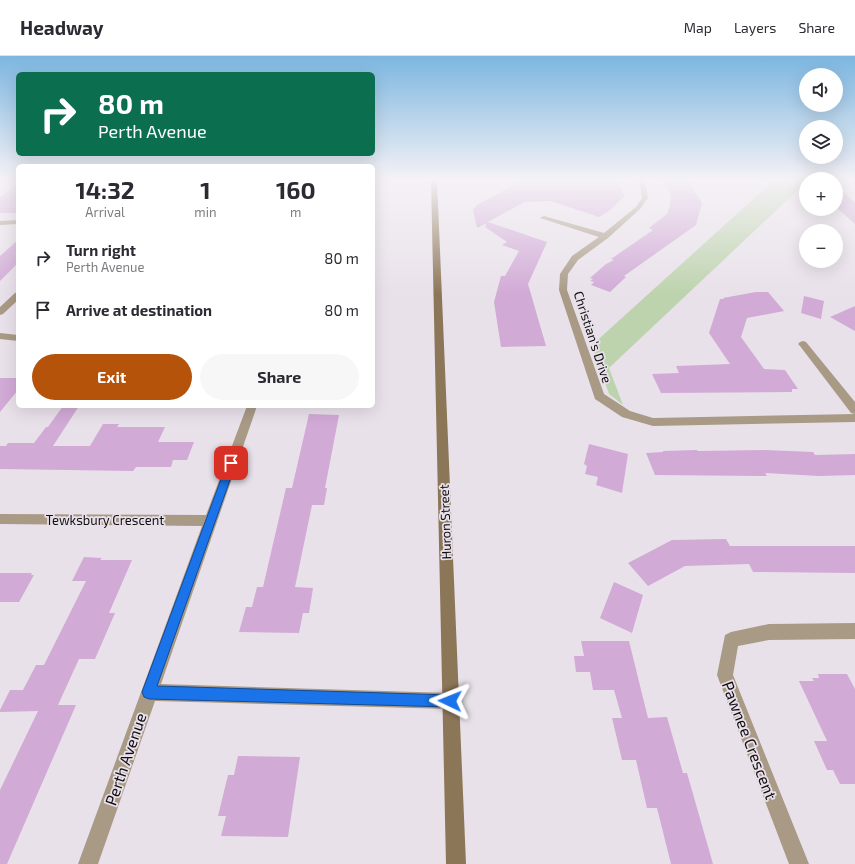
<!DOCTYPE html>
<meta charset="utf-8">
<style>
body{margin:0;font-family:"Exo 2",sans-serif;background:#f7f7f7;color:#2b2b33;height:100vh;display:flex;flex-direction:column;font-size:15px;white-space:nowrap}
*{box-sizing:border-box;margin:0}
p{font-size:13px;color:#7c7c81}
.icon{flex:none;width:22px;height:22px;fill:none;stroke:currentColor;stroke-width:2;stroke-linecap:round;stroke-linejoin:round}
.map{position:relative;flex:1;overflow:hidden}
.panel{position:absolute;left:16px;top:108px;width:359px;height:244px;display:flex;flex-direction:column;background:#fff;border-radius:6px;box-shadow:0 4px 16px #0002}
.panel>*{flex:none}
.top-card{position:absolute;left:16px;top:16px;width:359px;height:84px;border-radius:6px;box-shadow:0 4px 16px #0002;background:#0b6e4f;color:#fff;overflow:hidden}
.buttons{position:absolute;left:799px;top:12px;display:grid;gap:8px}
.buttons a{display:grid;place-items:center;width:44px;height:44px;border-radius:50%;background:#fff;box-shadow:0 4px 16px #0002;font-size:20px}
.pin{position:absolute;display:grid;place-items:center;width:34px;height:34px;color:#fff;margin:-17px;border-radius:8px;box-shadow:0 2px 6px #0006}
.me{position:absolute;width:44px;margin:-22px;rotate:272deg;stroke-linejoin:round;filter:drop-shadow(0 0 3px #0008)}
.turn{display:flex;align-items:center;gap:14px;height:84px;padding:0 16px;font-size:18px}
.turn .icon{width:52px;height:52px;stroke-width:2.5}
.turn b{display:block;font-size:28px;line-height:34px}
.eta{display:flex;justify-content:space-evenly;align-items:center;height:68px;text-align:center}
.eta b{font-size:24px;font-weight:700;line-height:28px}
.action{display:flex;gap:8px;margin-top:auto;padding:8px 16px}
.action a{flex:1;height:46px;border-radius:24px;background:#b45309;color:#fff;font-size:16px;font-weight:700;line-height:46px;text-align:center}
.action a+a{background:#f7f7f7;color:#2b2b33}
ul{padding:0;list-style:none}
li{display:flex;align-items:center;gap:12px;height:52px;padding:0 16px}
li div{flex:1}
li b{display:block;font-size:15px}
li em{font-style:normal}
header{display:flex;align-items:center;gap:24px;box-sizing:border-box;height:56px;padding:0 20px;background:#fff;border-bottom:1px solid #e1e1e2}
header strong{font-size:19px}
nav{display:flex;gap:22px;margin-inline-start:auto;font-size:14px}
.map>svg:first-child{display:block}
.green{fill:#bdd3ad}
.building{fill:#d1aad6}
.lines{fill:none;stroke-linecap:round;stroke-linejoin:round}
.street{fill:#a99a86;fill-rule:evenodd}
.secondary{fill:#8c7658;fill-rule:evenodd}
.route{fill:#1a73e8;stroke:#114b97}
.labels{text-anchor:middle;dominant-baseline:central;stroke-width:3.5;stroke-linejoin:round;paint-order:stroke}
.street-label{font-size:13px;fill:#110e12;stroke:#e9e1ea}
.near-street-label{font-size:16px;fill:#110e12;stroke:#e9e1ea}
</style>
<header>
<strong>Headway</strong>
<nav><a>Map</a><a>Layers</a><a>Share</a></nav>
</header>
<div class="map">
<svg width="855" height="808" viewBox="0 0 855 808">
<rect width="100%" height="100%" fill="#e9e1ea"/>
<!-- green -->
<path class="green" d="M 768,124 L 806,124 L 806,130 L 802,130 L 609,312 L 623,349 L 609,338 L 592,289 L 771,127 Z"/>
<!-- building -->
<path class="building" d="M 523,124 L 617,124 L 625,140 L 610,154 L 599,161 L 551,145 L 524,146 L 488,166 L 547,186 L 528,228 L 546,290 L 501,291 L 494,246 L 501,220 L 505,220 L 519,195 L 502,189 L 507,186 L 485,171 L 487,167 L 477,172 L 473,154 L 477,149 Z
M 662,124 L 688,124 L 702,147 L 696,169 L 624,220 L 626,221 L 610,236 L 591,229 L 594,226 L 590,225 L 593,223 L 590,222 L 606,208 L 614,204 L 611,203 L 653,174 L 649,172 L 667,158 L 670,150 L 671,139 Z
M 18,127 L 18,157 L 0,157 L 0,141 Z
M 836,130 L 855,146 L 855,168 L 836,151 Z
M 18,184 L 18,207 L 0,225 L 0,200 Z
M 756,236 L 768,236 L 784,255 L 747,262 L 741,281 L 764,313 L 785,314 L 798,333 L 792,333 L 792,336 L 661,337 L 652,318 L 679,317 L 676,310 L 730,308 L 709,277 L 720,243 L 724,243 L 723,242 Z
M 804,240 L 824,245 L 821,263 L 801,257 Z
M 855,250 L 855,275 L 830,261 Z
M 0,322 L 18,322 L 18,334 L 0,356 Z
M 63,350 L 79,350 L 53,390 L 90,390 L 103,368 L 119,368 L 117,371 L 165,371 L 158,386 L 194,386 L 187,404 L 173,404 L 171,411 L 136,411 L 133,415 L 0,413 L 0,390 L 6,390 L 8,387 L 34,387 L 46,371 L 48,371 Z
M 309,358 L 339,359 L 325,432 L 327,432 L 324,449 L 312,449 L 295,531 L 313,532 L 309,557 L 303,557 L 299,577 L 239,576 L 246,551 L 252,551 L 257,531 L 263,531 L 286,432 L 292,432 Z
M 589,388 L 628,398 L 622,437 L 596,429 L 598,421 L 585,418 L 587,410 L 584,408 Z
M 697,394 L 698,395 L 765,394 L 813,396 L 815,399 L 855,398 L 855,419 L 819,420 L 765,417 L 767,420 L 655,419 L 646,397 L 663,396 L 663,395 Z
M 726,483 L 730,490 L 855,490 L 855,517 L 753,516 L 749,508 L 685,510 L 648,530 L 628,507 L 672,484 Z
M 84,501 L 102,502 L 100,504 L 132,504 L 109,557 L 115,557 L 95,603 L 79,603 L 58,649 L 76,649 L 7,808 L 0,808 L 0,734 L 38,655 L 0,656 L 0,654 L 10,634 L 23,634 L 36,609 L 44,609 L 86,525 L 72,525 Z
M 0,517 L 32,517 L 31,519 L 34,519 L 19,546 L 0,546 Z
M 614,526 L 643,539 L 632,577 L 600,562 Z
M 581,585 L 629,585 L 648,662 L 667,661 L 683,717 L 687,717 L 713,808 L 671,808 L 657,752 L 647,752 L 636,704 L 622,704 L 612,662 L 622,662 L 614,634 L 593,634 L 590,616 L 576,616 L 574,600 L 584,600 Z
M 818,618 L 847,618 L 855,633 L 855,728 L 840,728 L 833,714 L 827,714 L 814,685 L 827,685 L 799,625 L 814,625 L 812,622 L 819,622 Z
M 238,700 L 300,701 L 288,781 L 221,780 L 226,760 L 218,760 L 228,719 L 234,719 Z"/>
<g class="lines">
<!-- street -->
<path class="street" d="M 637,124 L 643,124 L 646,129 L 648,142 L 640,153 L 608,182 L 578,204 L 568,218 L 567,234 L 604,338 L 630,355 L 653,362 L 855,358 L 855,366 L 653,370 L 622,361 L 595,343 L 559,234 L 560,218 L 572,200 L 599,181 L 540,162 L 544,160 L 604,177 L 636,151 L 642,142 L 640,129 Z
M 18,164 L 18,168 L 0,169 L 0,165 Z
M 18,236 L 18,244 L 3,258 L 0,259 L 0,251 L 15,237 Z
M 0,277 L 18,279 L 18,285 L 0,283 Z
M 803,285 L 806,286 L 855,346 L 855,358 L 851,357 L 800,290 L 798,288 L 800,286 Z
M 247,350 L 257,350 L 161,628 L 450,637 L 456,639 L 458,645 L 456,651 L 450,653 L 155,645 L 98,808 L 78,808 L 202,470 L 0,468 L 0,458 L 206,459 Z
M 855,567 L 855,583 L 769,584 L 738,590 L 733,619 L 809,808 L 789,808 L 717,619 L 725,579 L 731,576 L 769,568 Z"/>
<!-- secondary -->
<path class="secondary" d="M 431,124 L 437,124 L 466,808 L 446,808 Z
M 850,124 L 855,124 L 855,128 Z"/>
</g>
<!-- sky -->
<linearGradient id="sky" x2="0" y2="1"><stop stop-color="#7cb6e0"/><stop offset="0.52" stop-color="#f5f2f6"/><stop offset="1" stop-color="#f5f2f6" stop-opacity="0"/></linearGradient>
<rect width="855" height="238" fill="url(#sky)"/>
<!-- route -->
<path class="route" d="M 231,404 L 236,407 L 157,630 L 450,639 L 455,640 L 457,645 L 455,650 L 450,651 L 149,643 L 144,641 L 142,636 L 227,407 Z"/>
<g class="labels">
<!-- street labels -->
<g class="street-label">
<text transform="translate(593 281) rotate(72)">Christian's Drive</text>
<text x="105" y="464">Tewksbury Crescent</text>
<text transform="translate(445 466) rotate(-92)">Huron Street</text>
</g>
<!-- near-street labels -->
<g class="near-street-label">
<text transform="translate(750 684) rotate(69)">Pawnee Crescent</text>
<text transform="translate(125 703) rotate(-71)">Perth Avenue</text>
</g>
</g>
</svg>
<div class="buttons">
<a><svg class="icon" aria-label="sound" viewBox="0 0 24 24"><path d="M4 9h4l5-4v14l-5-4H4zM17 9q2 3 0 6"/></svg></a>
<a><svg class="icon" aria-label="layers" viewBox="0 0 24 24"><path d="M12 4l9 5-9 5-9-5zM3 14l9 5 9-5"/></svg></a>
<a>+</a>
<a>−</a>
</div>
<div class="pin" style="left:231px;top:407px;background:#d93025"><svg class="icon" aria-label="arrive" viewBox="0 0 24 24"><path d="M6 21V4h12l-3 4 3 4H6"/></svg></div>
<svg class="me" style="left:450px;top:645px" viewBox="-20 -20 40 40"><path d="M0-17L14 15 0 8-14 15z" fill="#1a73e8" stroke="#fff" stroke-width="4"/></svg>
<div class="top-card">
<div class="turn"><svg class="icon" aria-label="right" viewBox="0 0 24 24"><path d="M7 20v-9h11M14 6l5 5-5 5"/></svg><div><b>80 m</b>Perth Avenue</div></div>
</div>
<section class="panel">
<div class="eta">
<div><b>14:32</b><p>Arrival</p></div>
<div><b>1</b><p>min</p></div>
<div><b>160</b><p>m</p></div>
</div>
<ul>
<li><svg class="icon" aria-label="right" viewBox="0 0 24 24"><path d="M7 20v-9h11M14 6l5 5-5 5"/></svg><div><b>Turn right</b><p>Perth Avenue</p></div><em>80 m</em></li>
<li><svg class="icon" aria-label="arrive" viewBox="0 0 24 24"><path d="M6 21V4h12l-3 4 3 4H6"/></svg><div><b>Arrive at destination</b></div><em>80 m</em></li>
</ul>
<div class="action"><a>Exit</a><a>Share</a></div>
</section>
</div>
